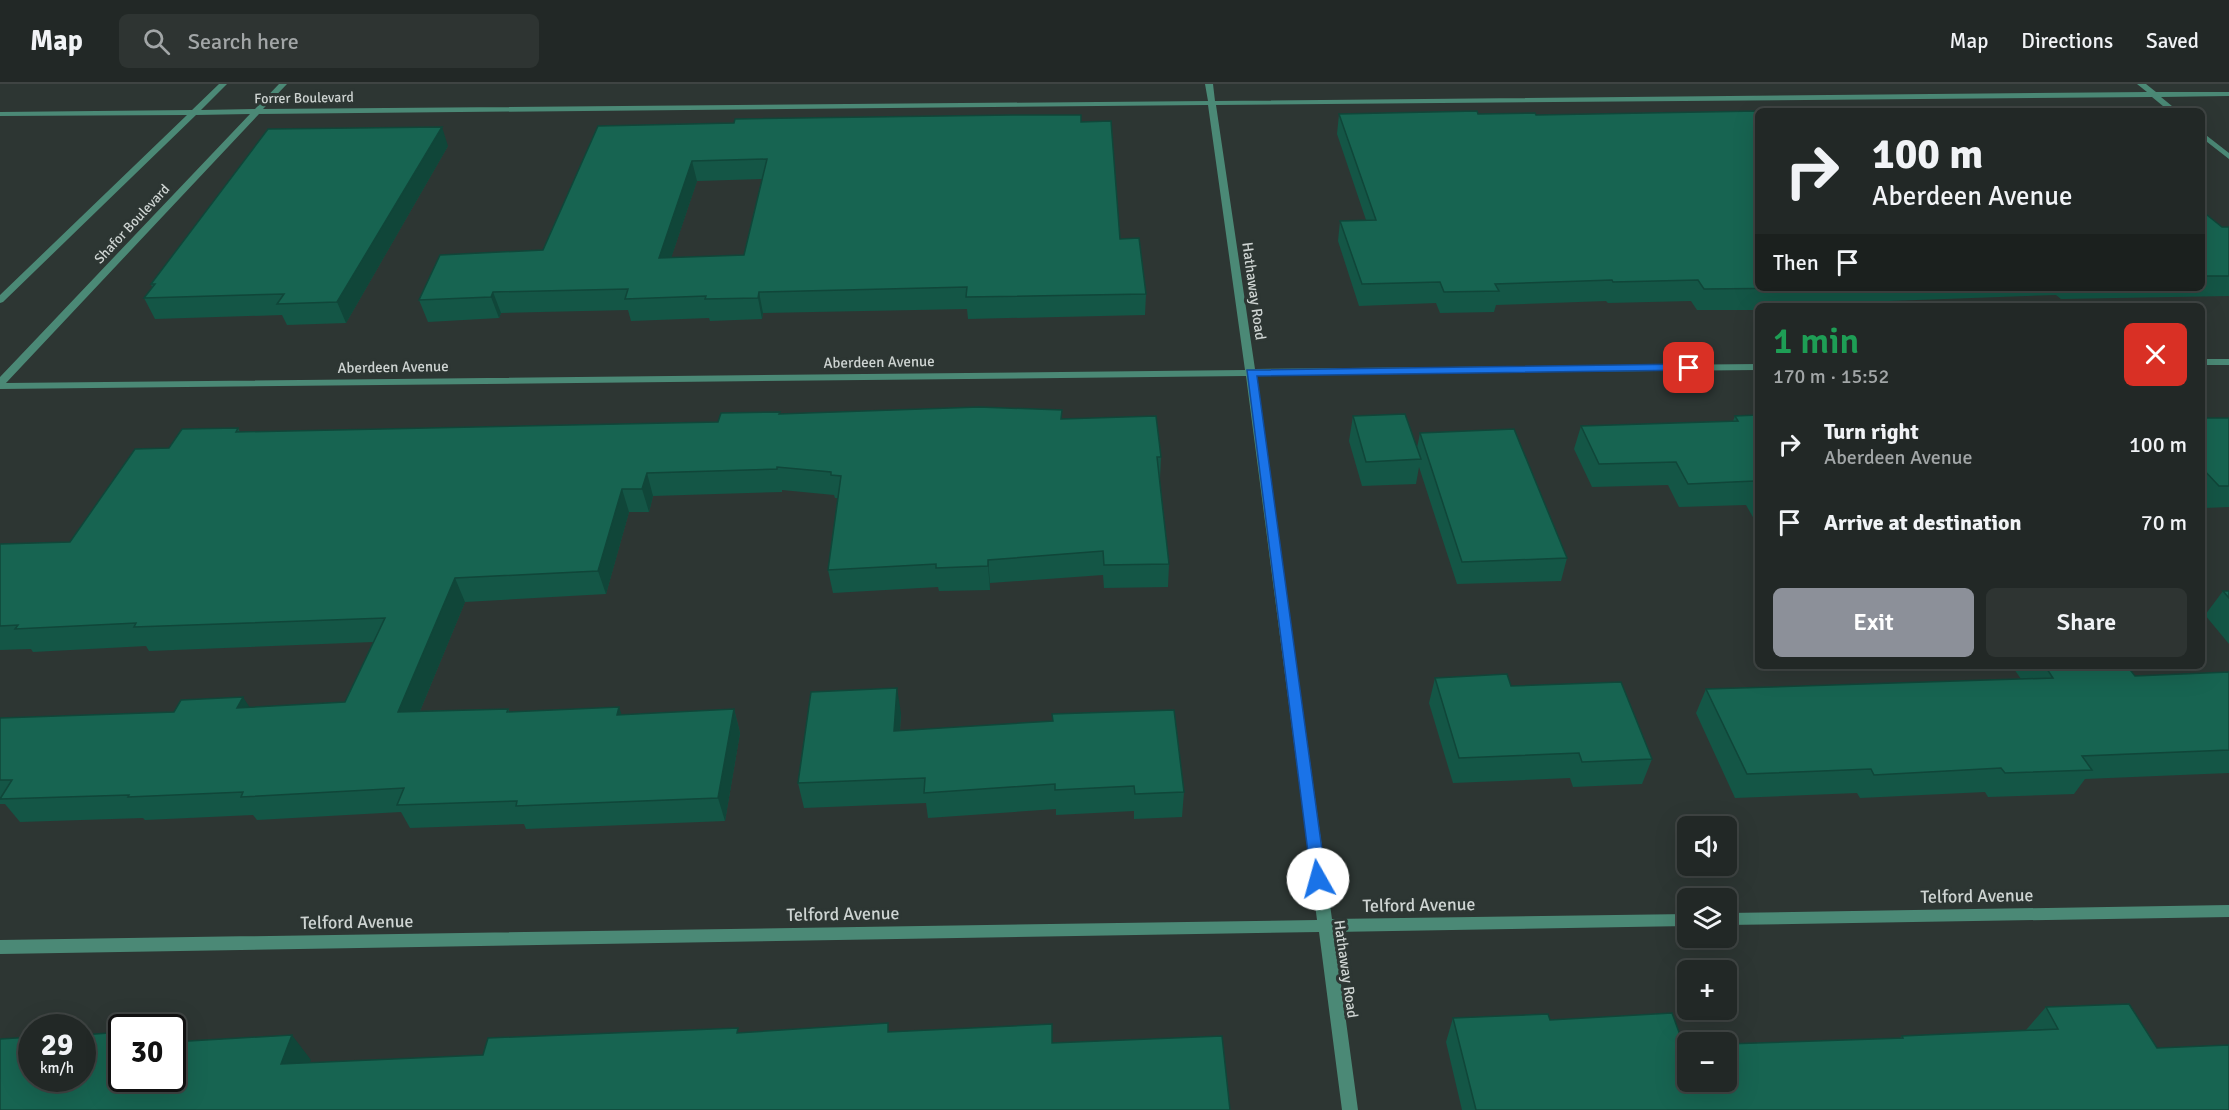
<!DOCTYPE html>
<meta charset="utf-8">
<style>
body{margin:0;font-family:Signika,sans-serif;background:#2e3432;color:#f1f3f6;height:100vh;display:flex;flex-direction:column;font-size:22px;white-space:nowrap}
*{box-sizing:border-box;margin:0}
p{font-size:20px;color:#a2a6a7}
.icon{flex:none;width:33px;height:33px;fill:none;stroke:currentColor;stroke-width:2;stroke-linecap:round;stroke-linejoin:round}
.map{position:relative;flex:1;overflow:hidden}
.panel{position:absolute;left:1755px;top:219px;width:450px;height:366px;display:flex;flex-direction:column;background:#222826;border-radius:9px;box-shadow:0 6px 24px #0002,0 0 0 2px #3f4443}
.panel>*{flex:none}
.guide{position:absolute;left:1755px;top:24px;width:450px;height:183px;border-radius:9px;box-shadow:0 6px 24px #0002,0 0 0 2px #3f4443;background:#222826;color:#f1f3f6;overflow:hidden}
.tools{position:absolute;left:1677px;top:732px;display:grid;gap:12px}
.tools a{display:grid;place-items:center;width:60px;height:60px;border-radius:9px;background:#222826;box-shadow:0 6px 24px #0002,0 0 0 2px #3f4443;font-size:30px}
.speed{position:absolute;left:18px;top:930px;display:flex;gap:12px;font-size:30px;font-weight:700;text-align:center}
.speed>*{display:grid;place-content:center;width:78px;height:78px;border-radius:50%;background:#222826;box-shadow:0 6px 24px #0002,0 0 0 2px #3f4443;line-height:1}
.speed small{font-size:15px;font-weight:400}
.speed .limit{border:3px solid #111;border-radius:9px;background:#fff;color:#111}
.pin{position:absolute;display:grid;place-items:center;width:51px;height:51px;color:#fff;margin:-26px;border-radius:12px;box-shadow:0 3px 9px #0006}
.me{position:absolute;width:66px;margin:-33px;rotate:353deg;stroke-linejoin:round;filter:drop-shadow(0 0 4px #0008)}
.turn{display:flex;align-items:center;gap:21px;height:126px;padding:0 18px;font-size:27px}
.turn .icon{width:78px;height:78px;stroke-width:2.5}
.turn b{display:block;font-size:42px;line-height:51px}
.then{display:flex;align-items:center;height:57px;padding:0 18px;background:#0003;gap:12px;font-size:22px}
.round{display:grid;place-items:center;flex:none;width:63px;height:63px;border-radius:9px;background:#2e3432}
.head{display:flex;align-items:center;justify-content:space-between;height:102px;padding:0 18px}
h1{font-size:36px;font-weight:600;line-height:45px;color:#1e9e55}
.cta{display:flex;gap:12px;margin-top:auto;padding:12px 18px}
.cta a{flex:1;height:69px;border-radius:9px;background:#8c9099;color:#fff;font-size:24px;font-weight:600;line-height:69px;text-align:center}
.cta a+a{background:#2e3432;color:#f1f3f6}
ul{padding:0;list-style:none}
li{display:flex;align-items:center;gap:18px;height:78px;padding:0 18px}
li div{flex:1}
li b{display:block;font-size:22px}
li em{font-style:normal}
header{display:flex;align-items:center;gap:36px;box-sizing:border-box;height:84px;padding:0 30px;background:#222826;border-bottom:2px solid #3f4443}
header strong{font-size:28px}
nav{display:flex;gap:33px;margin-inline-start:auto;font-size:21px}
.search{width:420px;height:54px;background:#2e3432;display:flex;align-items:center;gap:15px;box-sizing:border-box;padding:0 21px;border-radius:9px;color:#a2a6a7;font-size:22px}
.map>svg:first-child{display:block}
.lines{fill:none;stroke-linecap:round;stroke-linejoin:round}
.street{fill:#4b8976;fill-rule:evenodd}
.wall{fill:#145646;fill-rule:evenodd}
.shaded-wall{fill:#104639}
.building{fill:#176451;stroke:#104639;stroke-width:1.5;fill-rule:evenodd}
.route{fill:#1a73e8;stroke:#114b97;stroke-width:1.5}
.labels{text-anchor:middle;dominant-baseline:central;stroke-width:6;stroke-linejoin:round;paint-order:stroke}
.far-street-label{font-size:14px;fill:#ced4d2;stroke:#2d3633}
.street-label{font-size:15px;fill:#ced4d2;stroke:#2d3633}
.near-street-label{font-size:18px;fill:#ced4d2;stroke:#2d3633}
</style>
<header>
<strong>Map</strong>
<div class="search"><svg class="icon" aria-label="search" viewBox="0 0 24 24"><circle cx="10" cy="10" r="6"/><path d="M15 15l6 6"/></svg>Search here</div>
<nav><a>Map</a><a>Directions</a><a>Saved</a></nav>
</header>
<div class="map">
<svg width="2229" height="1026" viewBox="0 0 2229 1026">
<rect width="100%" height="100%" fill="#2d3633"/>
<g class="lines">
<!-- street -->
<path class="street" d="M 219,0 L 227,0 L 201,26 L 255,25 L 279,0 L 287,0 L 263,25 L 1208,17 L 1205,0 L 1213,0 L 1215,17 L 2147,8 L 2137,0 L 2146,0 L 2156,8 L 2229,8 L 2229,12 L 2161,13 L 2178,27 L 2169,27 L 2152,13 L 1216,21 L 1255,285 L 1758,280 L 1758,286 L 1256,291 L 1332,835 L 1688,830 L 1688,842 L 1334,848 L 1358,1026 L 1342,1026 L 1319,848 L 0,870 L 0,856 L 1317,836 L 1246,292 L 0,305 L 0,293 L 250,30 L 196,31 L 3,218 L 0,219 L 0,211 L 187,31 L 0,32 L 0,28 L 192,26 ZM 1208,21 L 1245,286 L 6,299 L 259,30 Z
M 2202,48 L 2229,69 L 2229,75 L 2202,54 Z
M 2202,275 L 2229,275 L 2229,281 L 2202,281 Z
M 2229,821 L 2229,833 L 1726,841 L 1726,829 Z"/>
</g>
<!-- wall -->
<path class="wall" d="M 1339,30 L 1478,30 L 1536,31 L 1758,204 L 2202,204 L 2202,127 L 2222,143 L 2229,143 L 2229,212 L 2061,215 L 2056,211 L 1835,219 L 1834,222 L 1758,222 L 1758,226 L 1697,226 L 1691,217 L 1608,219 L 1606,217 L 1496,221 L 1494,228 L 1440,229 L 1436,219 L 1359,222 L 1338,157 L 1340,137 L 1366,136 L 1337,50 Z
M 1081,38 L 1120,155 L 1146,210 L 1145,231 L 968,235 L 967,225 L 763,229 L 762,235 L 710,237 L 709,234 L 631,237 L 628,226 L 501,229 L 499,234 L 428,238 L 419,216 L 543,166 L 598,42 ZM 762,95 L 744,171 L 671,174 L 697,97 Z
M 448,62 L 346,239 L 287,241 L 282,231 L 155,235 L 144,214 L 152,203 L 151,200 Z
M 780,330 L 1062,335 L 1161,373 L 1160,395 L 1159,395 L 1169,480 L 1168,503 L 1104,504 L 1103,491 L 990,499 L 990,506 L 939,507 L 938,503 L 833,509 L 828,486 L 838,414 L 835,414 L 834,411 L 782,406 L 782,408 L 653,412 L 649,428 L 629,428 L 606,510 L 465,518 L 420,627 L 508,625 L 510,628 L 622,631 L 734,625 L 740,649 L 725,737 L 526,745 L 524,740 L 410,744 L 401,728 L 257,736 L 253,731 L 145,736 L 143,734 L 20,738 L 5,720 L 0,720 L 0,634 L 174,628 L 345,618 L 373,558 L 149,567 L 146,562 L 33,568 L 31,565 L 0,566 L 0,460 L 70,458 L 169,364 L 238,344 L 240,348 L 718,338 Z
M 1758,331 L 1758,442 L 1746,421 L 1679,423 L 1668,401 L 1592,403 L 1574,365 L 1581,342 L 1733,337 L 1735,332 Z
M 1353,332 L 1417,364 L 1420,349 L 1567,474 L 1561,497 L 1457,500 L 1419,383 L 1416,400 L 1362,402 L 1349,357 Z
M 2202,334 L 2229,334 L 2229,423 L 2204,424 L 2202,422 Z
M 2223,507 L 2229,507 L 2229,560 L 2205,531 Z
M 2012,582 L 2127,582 L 2135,592 L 2229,588 L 2229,689 L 2085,695 L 2074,710 L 1988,713 L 1985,708 L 1860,714 L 1857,709 L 1735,714 L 1696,629 L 1706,605 L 2021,595 Z
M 1435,594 L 1511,602 L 1652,675 L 1642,700 L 1573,703 L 1570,694 L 1453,699 L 1429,619 Z
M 901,629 L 900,647 L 1184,708 L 1182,733 L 1134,735 L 1134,727 L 1056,731 L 1056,725 L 928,734 L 926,719 L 804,724 L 798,699 Z
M 2046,923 L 2157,964 L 2229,1026 L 1462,1026 L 1446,958 L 1453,934 L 1550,936 L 1684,962 L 1900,954 L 1902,952 L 2026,946 Z"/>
<!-- shaded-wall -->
<path class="shaded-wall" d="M 442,43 L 448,62 L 346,239 L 337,218 Z
M 692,77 L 697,97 L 664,195 L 659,174 Z
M 493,208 L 501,229 L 499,234 L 491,213 Z
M 759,208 L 763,229 L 762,235 L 758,214 Z
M 647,389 L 653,412 L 649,428 L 642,405 Z
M 622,405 L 629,428 L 606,510 L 598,487 Z
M 988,476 L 990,499 L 990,506 L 988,482 Z
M 455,494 L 465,518 L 410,651 L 398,628 Z
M 897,604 L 901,629 L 898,672 L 894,647 Z
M 243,613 L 258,636 L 237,624 Z
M 619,623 L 627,646 L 617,631 Z
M 734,625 L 740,649 L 725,737 L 718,714 Z
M 292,951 L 311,976 L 301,1004 L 281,980 Z"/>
<!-- building -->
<path class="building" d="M 1919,25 L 1921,27 L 1788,27 Z
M 1477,27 L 1478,30 L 1535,29 L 1536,31 L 1758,27 L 1758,204 L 1796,204 L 1704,205 L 1698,196 L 1613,198 L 1612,196 L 1495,200 L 1499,207 L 1444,208 L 1440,198 L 1362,200 L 1340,137 L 1376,136 L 1339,30 Z
M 1012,31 L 1081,31 L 1081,38 L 1111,37 L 1120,155 L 1139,154 L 1146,210 L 966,213 L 967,203 L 759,208 L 758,214 L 705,215 L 706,212 L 625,215 L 628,205 L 493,208 L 491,213 L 419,216 L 440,171 L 543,166 L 598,42 L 734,39 L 735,35 ZM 767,75 L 744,171 L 659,174 L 692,77 Z
M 442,43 L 337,218 L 277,220 L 284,210 L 144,214 L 155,200 L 151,200 L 268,45 Z
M 2202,127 L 2222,143 L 2229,143 L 2229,192 L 2202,192 Z
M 979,323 L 1062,326 L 1061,335 L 1156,332 L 1161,373 L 1157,373 L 1169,480 L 1104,481 L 1103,467 L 988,476 L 988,482 L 936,484 L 936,480 L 828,486 L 841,392 L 831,391 L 831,388 L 777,383 L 777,385 L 647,389 L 642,405 L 622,405 L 598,487 L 455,494 L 398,628 L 508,625 L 507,628 L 619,623 L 617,631 L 734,625 L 718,714 L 516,722 L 517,717 L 397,721 L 404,704 L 241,713 L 243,708 L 128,713 L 129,711 L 0,715 L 12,696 L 0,696 L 0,634 L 174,628 L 181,616 L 243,613 L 237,624 L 345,618 L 385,534 L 134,543 L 136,539 L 15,545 L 18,541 L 0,542 L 0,460 L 70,458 L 135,365 L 169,364 L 182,345 L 238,344 L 236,348 L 718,338 L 721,329 L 780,328 L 779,330 Z
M 1405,330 L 1421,375 L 1366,378 L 1353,332 Z
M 1758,331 L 1758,402 L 1755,397 L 1688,400 L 1676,378 L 1599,380 L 1581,342 L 1738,337 L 1735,332 Z
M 2202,334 L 2229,334 L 2229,402 L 2219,402 L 2202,384 Z
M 1514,345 L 1567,474 L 1462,478 L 1420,349 Z
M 2223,507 L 2229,507 L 2229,514 Z
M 2045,582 L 2127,582 L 2135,592 L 2229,588 L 2229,666 L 2082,672 L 2092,686 L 2005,689 L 2001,684 L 1874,691 L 1871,685 L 1747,690 L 1706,605 L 2053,594 Z
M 1507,590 L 1511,602 L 1621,598 L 1652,675 L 1582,678 L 1579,669 L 1459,674 L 1435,594 Z
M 897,604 L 894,647 L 1053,637 L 1052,630 L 1174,626 L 1184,708 L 1135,710 L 1134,702 L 1055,706 L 1055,700 L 924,709 L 925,694 L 798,699 L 811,608 Z
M 2129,920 L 2157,964 L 2229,961 L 2229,1026 L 1476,1026 L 1453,934 L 1548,930 L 1550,936 L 1672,929 L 1684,962 L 1688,962 L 1688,998 L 1726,998 L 1726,960 L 1903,954 L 1902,952 L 2058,945 L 2046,923 Z
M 888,939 L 888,948 L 1052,940 L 1052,959 L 1222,952 L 1230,1026 L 0,1026 L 0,955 L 32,953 L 32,994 L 82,994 L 82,951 L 122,948 L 122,994 L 172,994 L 172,958 L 292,951 L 281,980 L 483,971 L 488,954 L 738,944 L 737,949 Z"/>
<!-- route -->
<path class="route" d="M 1689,280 L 1695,284 L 1693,286 L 1257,292 L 1326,795 L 1324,800 L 1312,800 L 1247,286 Z"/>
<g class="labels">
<!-- far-street labels -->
<g class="far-street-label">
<text transform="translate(304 14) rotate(-1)">Forrer Boulevard</text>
<text transform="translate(132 140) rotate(-47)">Shafor Boulevard</text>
</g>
<!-- street labels -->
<g class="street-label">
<text transform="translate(1254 207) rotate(82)">Hathaway Road</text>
<text transform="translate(879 278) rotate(-1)">Aberdeen Avenue</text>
<text transform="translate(393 283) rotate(-1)">Aberdeen Avenue</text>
<text transform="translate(1346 885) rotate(82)">Hathaway Road</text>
</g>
<!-- near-street labels -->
<g class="near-street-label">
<text transform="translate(1977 812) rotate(-1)">Telford Avenue</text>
<text transform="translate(1419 821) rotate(-1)">Telford Avenue</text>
<text transform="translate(843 830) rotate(-1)">Telford Avenue</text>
<text transform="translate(357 838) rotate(-1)">Telford Avenue</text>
</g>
</g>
</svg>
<div class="tools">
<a><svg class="icon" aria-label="sound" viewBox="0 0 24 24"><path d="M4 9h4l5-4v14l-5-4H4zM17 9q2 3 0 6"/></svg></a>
<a><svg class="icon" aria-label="layers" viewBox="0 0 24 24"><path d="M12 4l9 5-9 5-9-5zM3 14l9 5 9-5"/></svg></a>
<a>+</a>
<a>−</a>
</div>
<div class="speed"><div>29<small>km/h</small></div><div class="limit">30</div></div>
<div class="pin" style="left:1689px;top:284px;background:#d93025"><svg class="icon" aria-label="arrive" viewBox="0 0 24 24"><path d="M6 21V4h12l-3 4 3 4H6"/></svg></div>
<svg class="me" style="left:1318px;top:795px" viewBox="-20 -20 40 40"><circle r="19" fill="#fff"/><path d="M0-13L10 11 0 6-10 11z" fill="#1a73e8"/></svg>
<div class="guide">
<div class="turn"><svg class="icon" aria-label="right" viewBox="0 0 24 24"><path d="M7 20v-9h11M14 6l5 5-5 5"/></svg><div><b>100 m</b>Aberdeen Avenue</div></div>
<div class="then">Then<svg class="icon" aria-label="arrive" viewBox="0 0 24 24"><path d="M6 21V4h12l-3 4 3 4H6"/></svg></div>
</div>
<section class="panel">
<div class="head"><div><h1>1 min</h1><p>170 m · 15:52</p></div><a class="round" style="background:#d93025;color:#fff"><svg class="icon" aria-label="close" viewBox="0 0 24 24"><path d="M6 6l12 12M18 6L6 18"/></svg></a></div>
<ul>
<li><svg class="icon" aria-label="right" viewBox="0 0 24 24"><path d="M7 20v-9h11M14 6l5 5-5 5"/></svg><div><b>Turn right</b><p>Aberdeen Avenue</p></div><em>100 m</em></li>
<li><svg class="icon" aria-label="arrive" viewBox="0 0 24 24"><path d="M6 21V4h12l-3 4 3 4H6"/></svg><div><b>Arrive at destination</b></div><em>70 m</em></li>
</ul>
<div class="cta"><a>Exit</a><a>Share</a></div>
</section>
</div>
